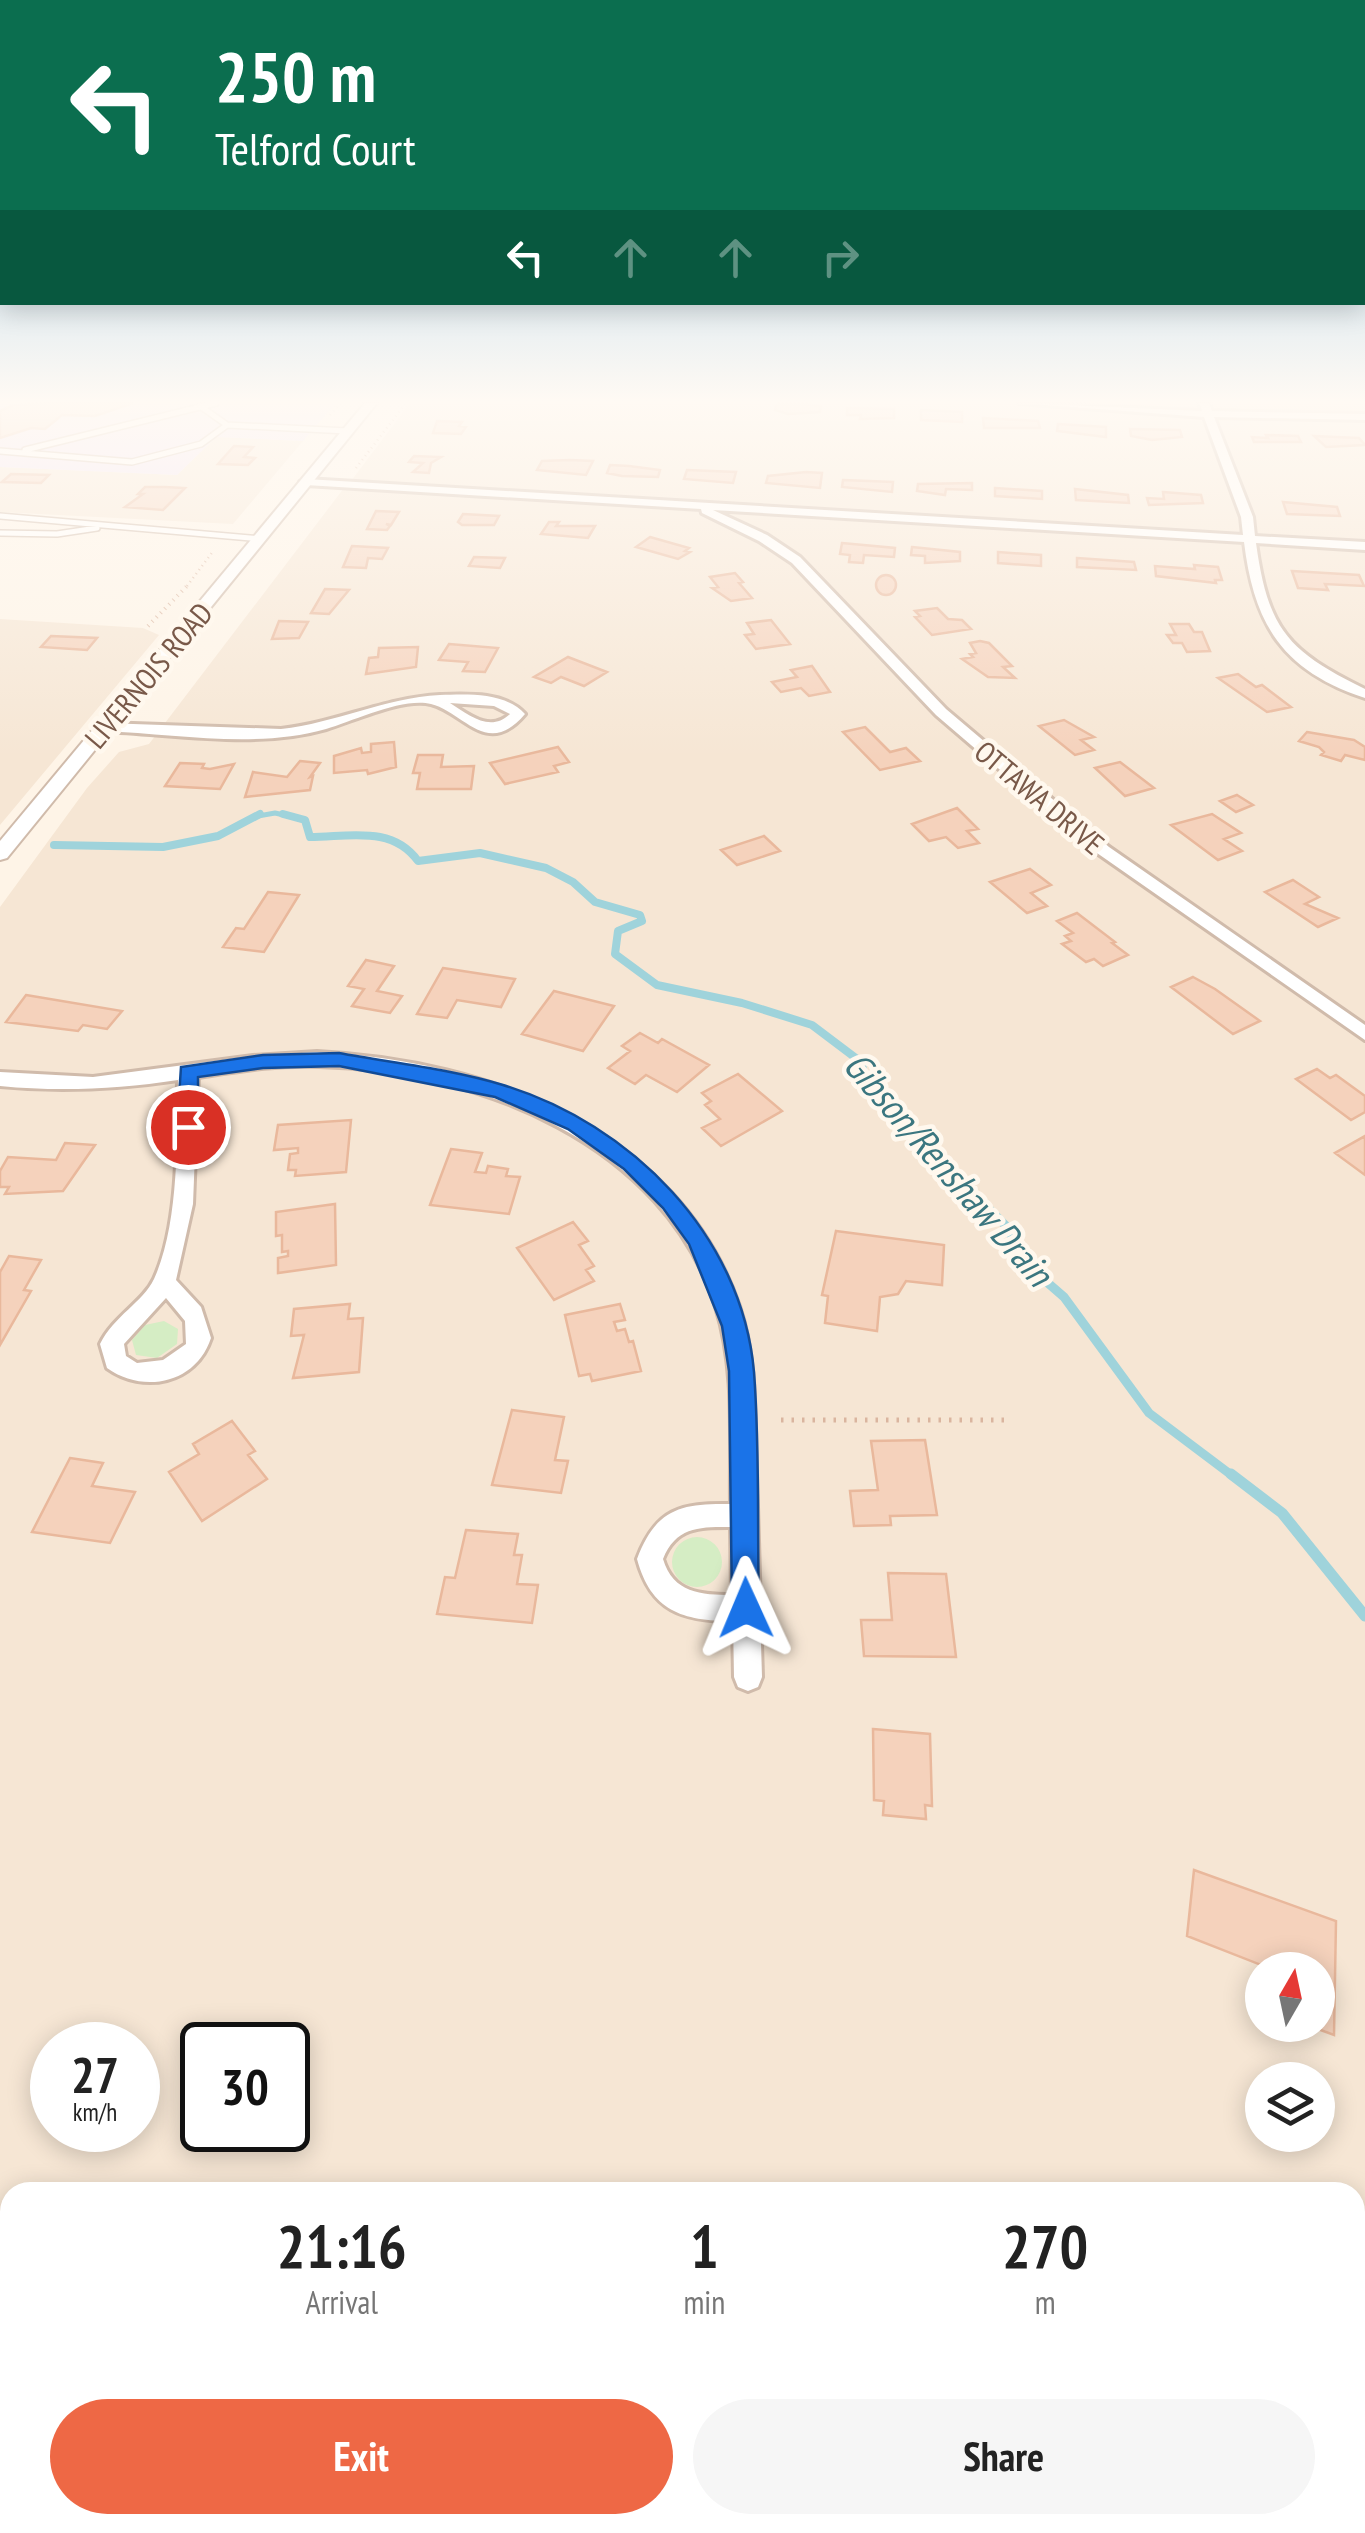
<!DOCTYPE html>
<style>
body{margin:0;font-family:"PT Sans Narrow",sans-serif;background:#f6f6f6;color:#222;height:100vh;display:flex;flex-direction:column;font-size:38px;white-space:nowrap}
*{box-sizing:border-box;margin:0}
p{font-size:32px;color:#767676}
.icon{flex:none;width:55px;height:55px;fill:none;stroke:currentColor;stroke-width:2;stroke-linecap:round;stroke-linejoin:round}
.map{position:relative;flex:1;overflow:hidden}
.drawer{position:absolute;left:0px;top:2182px;width:1365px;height:352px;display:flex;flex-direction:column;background:#fff;border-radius:30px 30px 0 0;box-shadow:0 5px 25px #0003}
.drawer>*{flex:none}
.guide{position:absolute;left:0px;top:0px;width:1365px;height:305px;box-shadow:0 5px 25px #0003;background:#0b6e4f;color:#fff;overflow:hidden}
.needle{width:65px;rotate:9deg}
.controls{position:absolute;left:1245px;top:1952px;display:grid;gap:20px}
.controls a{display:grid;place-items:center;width:90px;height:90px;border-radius:50%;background:#fff;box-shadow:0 5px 25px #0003;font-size:50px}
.speed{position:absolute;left:30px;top:2022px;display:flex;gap:20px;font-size:50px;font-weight:700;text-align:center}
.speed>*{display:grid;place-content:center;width:130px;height:130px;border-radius:50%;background:#fff;box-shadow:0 5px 25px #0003;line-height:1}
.speed small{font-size:25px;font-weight:400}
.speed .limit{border:5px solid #111;border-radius:15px;background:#fff;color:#111}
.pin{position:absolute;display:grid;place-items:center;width:85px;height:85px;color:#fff;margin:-42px;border:5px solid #fff;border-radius:50%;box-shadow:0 2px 10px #0007}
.me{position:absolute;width:110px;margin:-55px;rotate:359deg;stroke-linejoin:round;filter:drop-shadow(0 0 8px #0008)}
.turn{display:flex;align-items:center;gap:35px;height:210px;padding:0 50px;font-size:45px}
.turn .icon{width:130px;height:130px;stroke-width:2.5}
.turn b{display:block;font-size:70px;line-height:85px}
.lanes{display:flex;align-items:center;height:95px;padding:0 50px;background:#0003;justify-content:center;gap:50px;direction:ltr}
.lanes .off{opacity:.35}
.eta{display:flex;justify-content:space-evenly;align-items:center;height:170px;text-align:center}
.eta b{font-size:60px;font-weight:700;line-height:70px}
.action{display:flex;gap:20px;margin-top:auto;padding:20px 50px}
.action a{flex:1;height:115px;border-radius:60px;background:#ee6845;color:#fff;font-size:40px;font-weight:700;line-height:115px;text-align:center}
.action a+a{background:#f6f6f6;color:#222}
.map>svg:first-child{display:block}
.residential{fill:#f6e6d4;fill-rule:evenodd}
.commercial{fill:#fee4da}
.education{fill:#f1e3fa}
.green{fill:#d5edc4}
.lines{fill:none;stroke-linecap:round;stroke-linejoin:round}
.stream-far3{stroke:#9fd3db;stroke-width:5}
.stream-far2{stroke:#9fd3db;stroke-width:8}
.stream-far1{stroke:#9fd3db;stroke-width:9}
.stream{stroke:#9fd3db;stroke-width:11}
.building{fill:#f5d2bc;stroke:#e9b89c;stroke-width:2.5}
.service-casing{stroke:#d0bbab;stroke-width:8}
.minor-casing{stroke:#d0bbab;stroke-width:6}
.tertiary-casing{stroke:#d0bbab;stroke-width:4}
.path-far2{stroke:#dab59f;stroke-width:2.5;stroke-dasharray:1 4;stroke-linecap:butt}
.path-far1{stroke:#dab59f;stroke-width:4;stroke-dasharray:1 5;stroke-linecap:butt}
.path{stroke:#dab59f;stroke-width:5;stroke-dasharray:2.5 8;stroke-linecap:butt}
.service{stroke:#fff;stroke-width:5}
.minor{fill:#fff;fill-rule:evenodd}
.tertiary{fill:#fff;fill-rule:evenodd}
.route{fill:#1a73e8;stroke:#114b97;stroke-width:2.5}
.labels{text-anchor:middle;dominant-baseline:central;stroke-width:9;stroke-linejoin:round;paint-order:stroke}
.far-street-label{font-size:30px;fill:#795949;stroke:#fff8ee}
.water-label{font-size:38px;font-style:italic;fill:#3b767f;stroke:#fff8ee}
</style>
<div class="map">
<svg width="1365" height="2533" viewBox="0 0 1365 2533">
<rect width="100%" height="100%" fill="#fef4e7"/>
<!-- residential -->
<path class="residential" d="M 410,403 L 1365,403 L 1365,543 L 351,481 Z
M 216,437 L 303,441 L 233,524 L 0,512 L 0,467 L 177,475 Z
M 344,488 L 1365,550 L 1365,2533 L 20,2533 L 22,2525 L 1355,2525 L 1355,2192 L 10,2192 L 10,2270 L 0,2268 L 0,907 L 87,788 L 119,752 L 149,744 ZM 1262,1970 L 1318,1970 L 1318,2025 L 1262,2025 ZM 52,2045 L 138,2045 L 138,2130 L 52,2130 ZM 202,2045 L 288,2045 L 288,2130 L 202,2130 ZM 1262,2080 L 1318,2080 L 1318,2135 L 1262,2135 Z
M 0,619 L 143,628 L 159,635 L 0,825 Z"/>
<!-- commercial -->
<path class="commercial" d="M 0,2268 L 10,2270 L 10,2525 L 22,2525 L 20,2533 L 0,2533 Z"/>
<!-- education -->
<path class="education" d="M 0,403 L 336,403 L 303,441 L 216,437 L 177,475 L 0,467 Z"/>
<!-- green -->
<path class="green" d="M 164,1321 L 178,1329 L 177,1344 L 157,1358 L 136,1355 L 132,1340 L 145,1325 Z
M672 1562a25 25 0 1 1 50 0a25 25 0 1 1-50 0Z"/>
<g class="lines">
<!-- stream-far3 -->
<path class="stream-far3" d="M 253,817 L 275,813 L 293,817"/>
<!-- stream-far2 -->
<path class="stream-far2" d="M 283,814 L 305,820 L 310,837 C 349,837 392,825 418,861 L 480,853 L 546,868 L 573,882 L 595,902 L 640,915 L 642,921 L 618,931 L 615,954 L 657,985 L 742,1003 L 812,1025 L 861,1062 L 868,1087 L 889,1108
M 54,845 L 163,847 L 218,836 L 260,814"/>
<!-- stream-far1 -->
<path class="stream-far1" d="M 886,1106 L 1009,1229 L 1018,1257 L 1064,1297 L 1149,1413 L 1234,1477"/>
<!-- stream -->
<path class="stream" d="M 1231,1474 L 1282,1513 L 1365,1616"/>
</g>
<!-- building -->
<path class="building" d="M 52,403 L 133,403 L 95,416 L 62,415 L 45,429 L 31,428 L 0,438 L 0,411 L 13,405 Z
M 777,404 L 808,404 L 821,407 L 820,412 L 788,414 L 775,410 Z
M 847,408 L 894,409 L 894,418 L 860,419 L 861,415 L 847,415 Z
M 921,410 L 962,412 L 962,422 L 921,420 Z
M 983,418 L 1038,421 L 1040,428 L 984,428 Z
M 437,421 L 462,422 L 459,426 L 466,427 L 461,434 L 433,433 Z
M 1058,424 L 1106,427 L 1106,437 L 1057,431 Z
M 1130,429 L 1180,430 L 1182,437 L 1152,440 L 1131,436 Z
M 1266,435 L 1298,436 L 1301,442 L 1254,442 L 1252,437 L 1268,438 Z
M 1314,436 L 1359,438 L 1365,445 L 1326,447 Z
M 234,446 L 253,447 L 244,457 L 255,458 L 248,465 L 218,464 Z
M 414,456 L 441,457 L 431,463 L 429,473 L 413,472 L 423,463 L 409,462 Z
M 570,460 L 593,461 L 586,475 L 537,470 L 542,461 Z
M 610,465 L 629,466 L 660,470 L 658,477 L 622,476 L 607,473 Z
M 687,470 L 736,472 L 733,483 L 684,479 Z
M 806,472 L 822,473 L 820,488 L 766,483 L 768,476 Z
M 11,474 L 49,475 L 41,483 L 2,482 Z
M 843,480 L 893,482 L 892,492 L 842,487 Z
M 972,483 L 972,490 L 946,489 L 945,495 L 917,491 L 918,484 Z
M 145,487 L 165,487 L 185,488 L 163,510 L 125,507 L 143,494 L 138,494 Z
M 995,488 L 1042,491 L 1042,499 L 995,496 Z
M 1075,489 L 1128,495 L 1129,503 L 1076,500 Z
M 1163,492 L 1201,495 L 1203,503 L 1149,505 L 1147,498 L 1164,499 Z
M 1283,502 L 1337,507 L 1340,516 L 1287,514 Z
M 376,511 L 399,512 L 391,525 L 386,524 L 390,526 L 387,530 L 367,529 Z
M 463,514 L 499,516 L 494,525 L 462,525 L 458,522 Z
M 549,522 L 559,522 L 556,526 L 595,526 L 588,538 L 541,534 Z
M 650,537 L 689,548 L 685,551 L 690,552 L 678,559 L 636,547 Z
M 842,543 L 895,548 L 894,557 L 864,555 L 863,563 L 849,562 L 850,555 L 840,554 Z
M 352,546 L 388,548 L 382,559 L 368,558 L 366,568 L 343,567 Z
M 912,547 L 960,552 L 960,561 L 925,563 L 925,556 L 911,555 Z
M 998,552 L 1041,555 L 1041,566 L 998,563 Z
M 474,557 L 505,558 L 500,568 L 469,566 Z
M 1077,558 L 1134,562 L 1136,570 L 1077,567 Z
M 1194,565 L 1218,567 L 1222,580 L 1215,580 L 1216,583 L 1156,576 L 1155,566 L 1195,569 Z
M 1292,571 L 1359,575 L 1364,586 L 1325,584 L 1328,590 L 1298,588 Z
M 735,573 L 743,582 L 739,583 L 752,598 L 731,601 L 712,588 L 718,587 L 710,577 Z
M876 585a10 10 0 1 1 20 0a10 10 0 1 1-20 0Z
M 325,589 L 349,590 L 329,614 L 311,613 Z
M 937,608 L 948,619 L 962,620 L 971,629 L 932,635 L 915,617 L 920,616 L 915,611 Z
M 771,620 L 790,644 L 756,649 L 745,635 L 754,634 L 747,623 Z
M 279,621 L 308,622 L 299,638 L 272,639 Z
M 1170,624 L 1189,624 L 1194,632 L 1202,632 L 1210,651 L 1187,652 L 1182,643 L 1173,643 L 1167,635 L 1176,635 Z
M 51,636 L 97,638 L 87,650 L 41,647 Z
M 980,641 L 989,643 L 1012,666 L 1003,667 L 1015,678 L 988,677 L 962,659 L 973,657 L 970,654 L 976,653 L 970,643 Z
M 449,644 L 498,648 L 485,672 L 463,671 L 468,662 L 439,660 Z
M 418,647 L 416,667 L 366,674 L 369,658 L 378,657 L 379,648 Z
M 568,657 L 607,672 L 584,686 L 561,677 L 551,683 L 534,677 Z
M 812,666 L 830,692 L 809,696 L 801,688 L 781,692 L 772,682 L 797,677 L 791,670 Z
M 1238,674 L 1256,687 L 1262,685 L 1291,707 L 1267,712 L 1218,678 Z
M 1064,720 L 1094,737 L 1081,740 L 1094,750 L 1075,755 L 1039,726 Z
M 865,727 L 890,752 L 906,748 L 920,761 L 880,770 L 843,732 Z
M 1307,732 L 1354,740 L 1365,747 L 1365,760 L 1345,755 L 1341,761 L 1321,755 L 1324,752 L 1319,747 L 1299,741 Z
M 394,742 L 396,767 L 368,774 L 367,770 L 334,773 L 334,756 L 361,748 L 362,753 L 371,752 L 371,744 Z
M 558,747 L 569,762 L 554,766 L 558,772 L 505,784 L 490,763 Z
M 418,755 L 443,755 L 441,767 L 474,766 L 471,789 L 417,789 L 420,773 L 413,773 Z
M 300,761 L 320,763 L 310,777 L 313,776 L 310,790 L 245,797 L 253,772 L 287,777 Z
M 1120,762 L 1154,788 L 1125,796 L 1095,768 Z
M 180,763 L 204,764 L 202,768 L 210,769 L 234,764 L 220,789 L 165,786 Z
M 1237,795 L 1253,805 L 1236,812 L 1220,801 Z
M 957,808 L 978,829 L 967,831 L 979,843 L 958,848 L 946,837 L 929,841 L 912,824 Z
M 1212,814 L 1241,833 L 1224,839 L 1242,851 L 1218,860 L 1171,825 Z
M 764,836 L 780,851 L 737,865 L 721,850 Z
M 1030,869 L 1051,885 L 1031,893 L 1047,906 L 1027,913 L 990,882 Z
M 1293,880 L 1319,897 L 1305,904 L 1338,918 L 1318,927 L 1265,892 Z
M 268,892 L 299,895 L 264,952 L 223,947 L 236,928 L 244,929 Z
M 1077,913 L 1115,942 L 1112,943 L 1128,955 L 1103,966 L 1094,959 L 1086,962 L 1062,944 L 1071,941 L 1065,936 L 1073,933 L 1057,921 Z
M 366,960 L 394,966 L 377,991 L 402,996 L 390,1013 L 352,1006 L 364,989 L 348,986 Z
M 443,968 L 515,979 L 501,1007 L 457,1000 L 447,1018 L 417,1014 Z
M 1193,977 L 1215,989 L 1260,1021 L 1233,1034 L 1171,987 Z
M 554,991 L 614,1006 L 583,1051 L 522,1034 Z
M 26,995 L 122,1011 L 107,1029 L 83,1025 L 78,1031 L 6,1022 Z
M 640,1033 L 658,1043 L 662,1039 L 709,1065 L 677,1092 L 646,1075 L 635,1084 L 608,1068 L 630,1051 L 622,1046 Z
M 1317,1069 L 1330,1078 L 1336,1075 L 1365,1096 L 1365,1112 L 1351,1120 L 1296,1079 Z
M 738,1074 L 782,1111 L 721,1146 L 702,1128 L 720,1119 L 705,1105 L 711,1101 L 702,1093 Z
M 351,1120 L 346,1172 L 295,1176 L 296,1170 L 288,1170 L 290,1154 L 298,1153 L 298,1148 L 274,1150 L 278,1125 Z
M 1365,1136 L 1365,1175 L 1335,1153 Z
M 65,1143 L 95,1145 L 63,1191 L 5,1194 L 9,1187 L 0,1187 L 0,1171 L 8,1157 L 56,1160 Z
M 451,1149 L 482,1153 L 475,1172 L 486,1173 L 488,1166 L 508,1169 L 506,1176 L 520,1177 L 509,1214 L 430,1205 Z
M 335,1204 L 336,1265 L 278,1273 L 278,1258 L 288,1256 L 288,1251 L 282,1252 L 282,1235 L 276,1236 L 276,1212 Z
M 573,1222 L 588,1241 L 579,1245 L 594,1266 L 586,1270 L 594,1281 L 554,1300 L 517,1248 Z
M 836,1231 L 944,1245 L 942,1285 L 906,1281 L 898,1294 L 880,1297 L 877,1331 L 825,1323 L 828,1296 L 822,1295 Z
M 9,1256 L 41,1260 L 24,1290 L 31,1291 L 0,1345 L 0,1272 Z
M 350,1304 L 348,1319 L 363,1318 L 359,1372 L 293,1378 L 304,1335 L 291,1336 L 294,1309 Z
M 620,1304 L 625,1320 L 614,1322 L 617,1331 L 625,1329 L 629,1342 L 633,1341 L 641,1371 L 592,1381 L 590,1374 L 579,1376 L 565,1315 Z
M 512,1410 L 564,1417 L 555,1460 L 568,1461 L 561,1493 L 492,1485 Z
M 232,1421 L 255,1451 L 248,1455 L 267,1479 L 202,1521 L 169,1472 L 199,1454 L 193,1444 Z
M 925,1440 L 937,1515 L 890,1516 L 891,1525 L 854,1526 L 850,1491 L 878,1490 L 871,1441 Z
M 70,1458 L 103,1463 L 92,1486 L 135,1492 L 110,1543 L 32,1532 Z
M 466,1530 L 518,1534 L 514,1555 L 522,1555 L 517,1584 L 538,1585 L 532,1623 L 437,1614 L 445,1577 L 455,1578 Z
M 888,1573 L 946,1574 L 956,1657 L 864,1656 L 861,1620 L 892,1620 Z
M 873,1729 L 930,1734 L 932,1806 L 925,1805 L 926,1819 L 883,1815 L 884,1801 L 874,1800 Z
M 1194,1870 L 1336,1921 L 1334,2035 L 1307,2025 L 1318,2025 L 1318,1970 L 1274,1970 L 1187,1936 Z"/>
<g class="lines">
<defs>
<path id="service" d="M 200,406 L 227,425
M 25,450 L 216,403
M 0,451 L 132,462 L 201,444 L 227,425 L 347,431
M 0,516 L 261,539
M 0,533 L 57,534 L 97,528"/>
<path id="minor" d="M 1019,403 L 1202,411 L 1199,403 L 1209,403 L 1212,411 L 1365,414 L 1365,420 L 1214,417 L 1253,517 L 1255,536 L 1365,542 L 1365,550 L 1256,543 C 1268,630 1288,651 1365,689 L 1365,698 C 1283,671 1254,625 1244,542 L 713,510 L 767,535 L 800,557 L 946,709 L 1109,847 L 1365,1025 L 1365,1040 L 1097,853 L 936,715 L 792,563 L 759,541 L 702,513 L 701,509 L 306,485 L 300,482 L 306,479 L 1243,535 L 1241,517 L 1204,417 Z
M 440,695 C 468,694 505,692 525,714 C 487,759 464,712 431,704 C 403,697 353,721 326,729 C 256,749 176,734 104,731 L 97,727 L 104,723 L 281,729 C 336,723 384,698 440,695 ZM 450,703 L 494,706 L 510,714 C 490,733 469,715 450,703 Z
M 317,1052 C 488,1060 679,1131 739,1306 C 757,1359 754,1417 756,1472 C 758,1540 760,1609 762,1677 L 758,1687 L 748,1691 L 738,1687 L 734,1677 L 733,1621 C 682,1621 651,1611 637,1559 C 656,1509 680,1503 731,1504 C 730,1439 736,1370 716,1307 C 665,1143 477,1070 319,1066 C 278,1064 238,1071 198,1077 L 193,1204 L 176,1280 L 201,1307 L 211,1338 C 196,1384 143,1394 107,1368 L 100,1344 C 114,1316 143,1302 154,1279 C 179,1225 177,1140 178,1080 C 118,1089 61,1092 0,1086 L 0,1072 L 93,1077 L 253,1056 ZM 166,1298 L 185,1321 L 186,1344 L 163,1360 L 137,1363 L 126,1356 L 124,1344 ZM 731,1527 L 732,1595 C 701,1595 673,1593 663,1559 C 676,1526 701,1527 731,1527 Z"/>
<path id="tertiary" d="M 365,403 L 377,403 L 7,858 L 0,860 L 0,841 Z"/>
</defs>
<!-- service casing -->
<use href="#service" class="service-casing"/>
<!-- minor casing -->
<use href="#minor" class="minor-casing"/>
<!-- tertiary casing -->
<use href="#tertiary" class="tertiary-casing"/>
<!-- path-far2 -->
<path class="path-far2" d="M 330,415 L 341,403
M 356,468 L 406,403
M 187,586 L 214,550"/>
<!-- path-far1 -->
<path class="path-far1" d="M 148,626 L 189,584"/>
<!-- path -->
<path class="path" d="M 781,1420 L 1007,1420"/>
<!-- service -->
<use href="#service" class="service"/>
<!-- minor -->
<use href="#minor" class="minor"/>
<!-- tertiary -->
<use href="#tertiary" class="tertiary"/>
</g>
<!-- sky -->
<linearGradient id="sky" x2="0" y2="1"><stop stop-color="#95c7e8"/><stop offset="0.53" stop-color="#fffaf4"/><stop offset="1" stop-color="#fffaf4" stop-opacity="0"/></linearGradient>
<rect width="1365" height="757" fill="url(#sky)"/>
<!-- route -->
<path class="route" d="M 339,1053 C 393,1063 451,1069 503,1085 C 631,1124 742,1235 754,1372 C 760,1450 757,1530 759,1608 L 755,1618 L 746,1621 L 736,1618 L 732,1608 L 729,1371 L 722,1326 L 689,1244 L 663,1208 L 624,1169 L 568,1129 L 495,1097 L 339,1066 L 263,1068 L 198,1077 L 198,1127 L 188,1134 L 177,1127 L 181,1067 L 263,1055 Z"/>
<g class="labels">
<!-- far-street labels -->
<g class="far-street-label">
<text transform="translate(148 675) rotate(-50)">LIVERNOIS ROAD</text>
<text transform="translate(1040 797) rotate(40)">OTTAWA DRIVE</text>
</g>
<!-- water labels -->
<g class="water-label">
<text transform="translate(949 1168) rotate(49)">Gibson/Renshaw Drain</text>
</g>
</g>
</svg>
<div class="controls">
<a><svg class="needle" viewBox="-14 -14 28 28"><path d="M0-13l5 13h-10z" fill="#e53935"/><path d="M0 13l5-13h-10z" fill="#767676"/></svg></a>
<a><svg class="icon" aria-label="layers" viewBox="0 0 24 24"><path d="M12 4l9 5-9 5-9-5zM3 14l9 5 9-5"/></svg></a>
</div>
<div class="speed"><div>27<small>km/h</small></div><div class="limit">30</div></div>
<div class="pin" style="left:188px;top:1127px;background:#d93025"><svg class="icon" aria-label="arrive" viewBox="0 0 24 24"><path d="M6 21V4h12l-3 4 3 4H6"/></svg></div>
<svg class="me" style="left:746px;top:1608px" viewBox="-20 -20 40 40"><path d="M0-17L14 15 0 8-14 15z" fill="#1a73e8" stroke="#fff" stroke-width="4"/></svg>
<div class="guide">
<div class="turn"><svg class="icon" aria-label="left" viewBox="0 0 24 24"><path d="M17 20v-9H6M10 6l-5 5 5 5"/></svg><div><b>250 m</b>Telford Court</div></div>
<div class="lanes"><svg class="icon" aria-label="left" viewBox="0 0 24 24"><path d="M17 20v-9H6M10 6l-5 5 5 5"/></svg><svg class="icon off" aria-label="ahead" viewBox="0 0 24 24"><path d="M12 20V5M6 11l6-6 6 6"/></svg><svg class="icon off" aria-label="ahead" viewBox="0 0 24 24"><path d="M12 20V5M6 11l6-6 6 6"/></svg><svg class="icon off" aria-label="right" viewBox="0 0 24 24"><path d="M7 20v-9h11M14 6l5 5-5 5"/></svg></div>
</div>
<section class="drawer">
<div class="eta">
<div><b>21:16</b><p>Arrival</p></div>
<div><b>1</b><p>min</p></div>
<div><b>270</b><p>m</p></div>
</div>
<div class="action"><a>Exit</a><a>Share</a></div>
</section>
</div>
